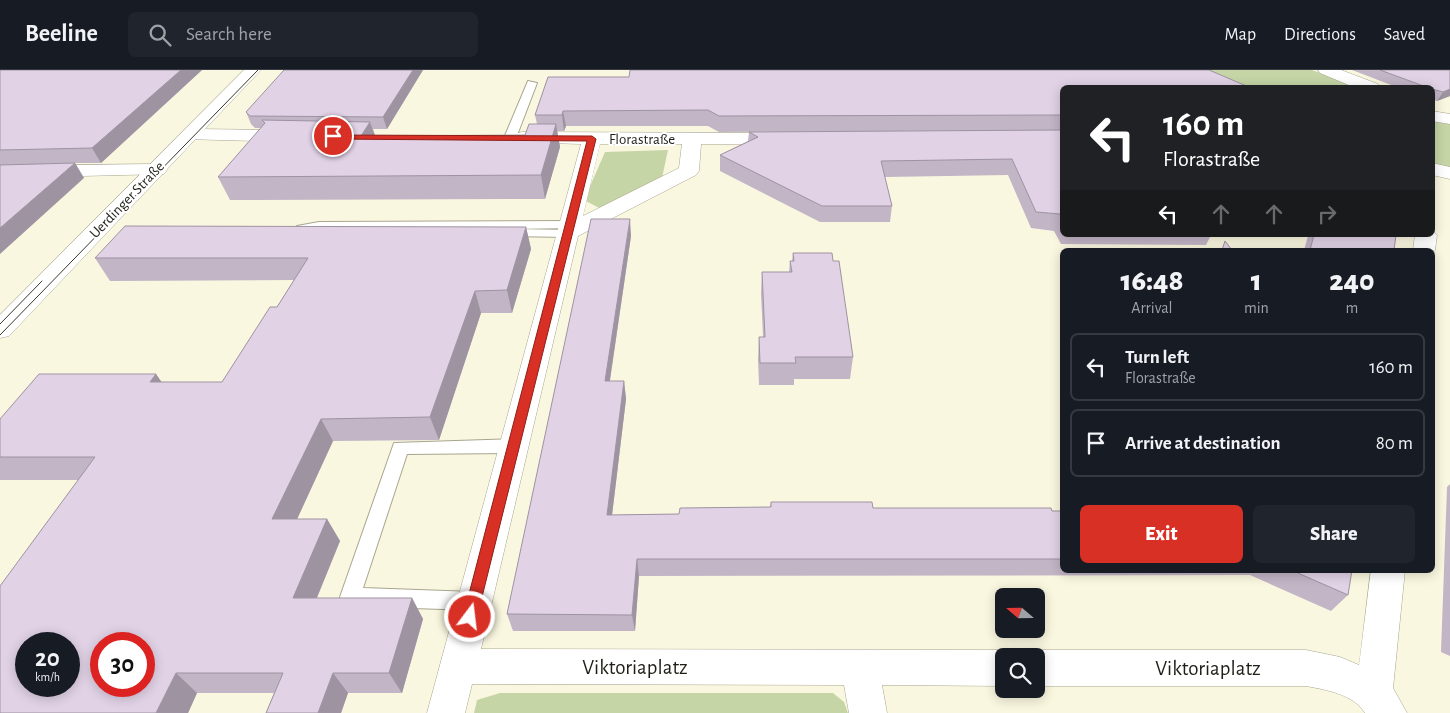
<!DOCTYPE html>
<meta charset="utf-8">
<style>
body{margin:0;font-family:"Alegreya Sans",sans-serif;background:#20242c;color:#f1f3f6;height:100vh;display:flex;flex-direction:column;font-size:19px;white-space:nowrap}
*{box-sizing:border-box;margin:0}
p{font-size:16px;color:#9ea1a6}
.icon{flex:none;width:28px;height:28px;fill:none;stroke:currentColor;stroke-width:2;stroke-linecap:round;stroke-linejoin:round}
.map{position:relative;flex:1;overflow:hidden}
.panel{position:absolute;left:1060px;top:178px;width:375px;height:325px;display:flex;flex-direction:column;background:#171b24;border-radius:8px;box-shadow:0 2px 12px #0003}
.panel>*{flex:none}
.hud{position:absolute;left:1060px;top:15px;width:375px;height:152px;border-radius:8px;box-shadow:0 2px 12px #0003;background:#202124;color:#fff;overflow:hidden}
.needle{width:32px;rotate:290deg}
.controls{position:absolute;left:995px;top:518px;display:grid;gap:10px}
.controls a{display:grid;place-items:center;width:50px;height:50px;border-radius:8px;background:#171b24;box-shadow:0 2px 12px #0003;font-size:25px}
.speed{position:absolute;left:15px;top:562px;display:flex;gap:10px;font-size:25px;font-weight:700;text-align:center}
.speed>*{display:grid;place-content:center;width:65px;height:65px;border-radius:50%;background:#171b24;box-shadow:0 2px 12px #0003;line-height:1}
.speed small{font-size:12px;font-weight:400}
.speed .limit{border:8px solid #d22;background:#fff;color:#111}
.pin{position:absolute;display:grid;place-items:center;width:42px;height:42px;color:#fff;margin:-21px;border:2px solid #fff;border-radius:50%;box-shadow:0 1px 5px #0007}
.me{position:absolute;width:55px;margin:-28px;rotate:15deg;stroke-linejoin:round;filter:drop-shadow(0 0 4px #0008)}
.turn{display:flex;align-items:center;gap:18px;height:105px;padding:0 20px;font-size:22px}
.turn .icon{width:65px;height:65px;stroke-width:2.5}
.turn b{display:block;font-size:35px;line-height:42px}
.lanes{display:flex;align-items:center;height:48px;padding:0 20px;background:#0003;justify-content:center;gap:25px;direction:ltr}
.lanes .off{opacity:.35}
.eta{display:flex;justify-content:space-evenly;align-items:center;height:85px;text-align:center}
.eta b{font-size:30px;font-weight:800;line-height:35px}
.primary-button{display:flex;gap:10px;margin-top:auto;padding:10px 20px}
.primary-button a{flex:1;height:58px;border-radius:8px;background:#d93025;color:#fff;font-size:20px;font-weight:800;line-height:58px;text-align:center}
.primary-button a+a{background:#20242c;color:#f1f3f6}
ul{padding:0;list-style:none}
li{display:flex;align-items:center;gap:15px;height:68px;margin:0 10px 8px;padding:0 10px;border:2px solid #363941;border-radius:8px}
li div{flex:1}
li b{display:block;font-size:19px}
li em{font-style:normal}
header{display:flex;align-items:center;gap:30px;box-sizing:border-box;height:70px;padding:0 25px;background:#171b24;border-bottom:1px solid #363941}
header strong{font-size:24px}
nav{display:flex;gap:28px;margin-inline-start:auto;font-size:18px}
.search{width:350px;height:45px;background:#20242c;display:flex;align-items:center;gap:12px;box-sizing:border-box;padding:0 18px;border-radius:8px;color:#9ea1a6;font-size:19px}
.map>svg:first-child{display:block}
.green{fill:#c6d5a6}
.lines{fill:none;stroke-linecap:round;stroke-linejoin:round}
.lane-casing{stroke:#a8a58f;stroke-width:2}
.street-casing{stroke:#a8a58f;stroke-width:1}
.secondary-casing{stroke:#a8a58f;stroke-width:1}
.lane{fill:#fff;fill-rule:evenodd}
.street{fill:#fff;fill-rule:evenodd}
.secondary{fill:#fff;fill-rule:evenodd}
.tram{stroke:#38372e;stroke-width:1}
.wall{fill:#c2b5c6}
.shaded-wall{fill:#9e93a1}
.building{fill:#e1d2e6;stroke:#9e93a1;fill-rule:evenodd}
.route{fill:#d93025;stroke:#8d1f18}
.labels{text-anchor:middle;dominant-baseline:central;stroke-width:4;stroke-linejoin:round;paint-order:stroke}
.far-street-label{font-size:15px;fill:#201f17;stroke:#fff}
.near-street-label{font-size:21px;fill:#201f17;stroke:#fff}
</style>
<header>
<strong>Beeline</strong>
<div class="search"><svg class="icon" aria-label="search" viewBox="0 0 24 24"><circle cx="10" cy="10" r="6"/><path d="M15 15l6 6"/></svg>Search here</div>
<nav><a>Map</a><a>Directions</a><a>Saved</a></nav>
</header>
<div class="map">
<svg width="1450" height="643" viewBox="0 0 1450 643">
<rect width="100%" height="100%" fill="#faf7e0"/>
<!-- green -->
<path class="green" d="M 1204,0 L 1312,0 L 1358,17 L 1246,17 Z
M 1432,50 L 1450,53 L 1450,98 L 1433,93 Z
M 668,80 L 662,108 L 603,140 L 584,130 L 605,82 Z
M 500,623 L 833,623 L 844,632 L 848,643 L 474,643 L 477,630 Z"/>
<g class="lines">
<defs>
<path id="lane" d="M 528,11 L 537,13 L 516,68 L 510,71 L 506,70 L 504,68 Z
M 570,151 L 576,155 L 575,158 L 510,159 L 572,160 L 574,163 L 567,167 L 502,166 L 500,163 L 507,159 L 319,160 L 313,161 L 317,164 L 310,168 L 295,165 L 294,162 L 297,156 L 319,152 Z
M 514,369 L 520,371 L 523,376 L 520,381 L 514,383 L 407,384 L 363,518 L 474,522 L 481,525 L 484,531 L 481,537 L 474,540 L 350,536 L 343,533 L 340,527 L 394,373 Z"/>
<path id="street" d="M 1318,0 L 1341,0 L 1378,14 L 1380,18 L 1356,18 L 1320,3 Z
M 1432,41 L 1450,44 L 1450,54 L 1432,51 Z
M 191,59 L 291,60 L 298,62 L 300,66 L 298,70 L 291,72 L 184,69 L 182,65 L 184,61 Z
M 522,62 L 786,63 L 793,65 L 795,69 L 793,73 L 786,75 L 701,74 L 699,101 L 696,105 L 578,166 L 481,579 L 1004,580 L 1017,586 L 1004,586 L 1004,616 L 882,615 L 887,643 L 849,643 L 844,615 L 472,614 L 465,643 L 427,643 L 581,74 L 515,72 L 513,68 L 515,64 ZM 600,74 L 682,74 L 679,98 L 583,146 Z
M 1432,93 L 1450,97 L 1450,109 L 1432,105 Z
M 157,94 L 164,96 L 167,100 L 164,104 L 0,108 L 0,96 Z
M 1432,160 L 1437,165 L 1435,180 L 1432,184 L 1432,180 L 1413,180 L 1415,165 L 1432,165 Z
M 1371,500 L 1405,500 L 1393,618 L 1407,643 L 1365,643 C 1353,624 1327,620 1306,616 L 1036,616 L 1036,586 L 1023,586 L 1036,580 L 1306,580 L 1340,587 L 1359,595 Z"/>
<path id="secondary" d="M 244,0 L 261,0 L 9,266 L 0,268 L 0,245 Z"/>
</defs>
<!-- lane casing -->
<use href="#lane" class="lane-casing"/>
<!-- street casing -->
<use href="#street" class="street-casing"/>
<!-- secondary casing -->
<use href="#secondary" class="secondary-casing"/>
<!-- lane -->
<use href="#lane" class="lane"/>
<!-- street -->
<use href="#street" class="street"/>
<!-- secondary -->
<use href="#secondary" class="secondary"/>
<!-- tram -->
<path class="tram" d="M 0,254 L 42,211
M 0,265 L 258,0"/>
</g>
<!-- wall -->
<path class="wall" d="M 0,0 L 202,0 L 101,93 L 75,93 L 84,108 L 0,95 Z
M 423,0 L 387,59 L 373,59 L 375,65 L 525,65 L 537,54 L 535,45 L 548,7 L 1062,18 L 1062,165 L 1211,165 L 1206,175 L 1061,174 L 1054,161 L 1031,158 L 1008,105 L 885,107 L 892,136 L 890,152 L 820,152 L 720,101 L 720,85 L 748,71 L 749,62 L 1062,60 L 719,62 L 708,56 L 566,56 L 564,61 L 557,61 L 560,77 L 545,129 L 230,130 L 218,107 L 261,58 L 255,58 L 251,54 L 246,42 Z
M 1352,0 L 1450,0 L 1450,26 L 1437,31 L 1432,30 L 1432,18 L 1399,18 Z
M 526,157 L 531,179 L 512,243 L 481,243 L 439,370 L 333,371 L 297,449 L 327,449 L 340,471 L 317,528 L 412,528 L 423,549 L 402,623 L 348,623 L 341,643 L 266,643 L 274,623 L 197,623 L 188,643 L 0,643 L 78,410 L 0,410 L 0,349 L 156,304 L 161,312 L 222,312 L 277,237 L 294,210 L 110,211 L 95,188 Z
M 1306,165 L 1396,165 L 1394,180 L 1304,180 L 1308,166 Z
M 631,166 L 610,311 L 624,311 L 626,329 L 612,445 L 679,444 L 770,437 L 771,432 L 873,438 L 1062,441 L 1062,500 L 1352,500 L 1348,525 L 1331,541 L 1250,505 L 639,506 L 635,561 L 513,561 L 507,544 Z
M 793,183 L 853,287 L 850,309 L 794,309 L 794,315 L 759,315 L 758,289 L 759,267 L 763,267 L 761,223 L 762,202 L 789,202 L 790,191 L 792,191 Z
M 1450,414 L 1450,586 L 1441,582 L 1447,417 Z"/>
<!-- shaded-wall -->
<path class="shaded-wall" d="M 181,0 L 202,0 L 101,93 L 92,78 Z
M 413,0 L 423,0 L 387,59 L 383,47 Z
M 1450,19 L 1450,26 L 1437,31 L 1443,22 Z
M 563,41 L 566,56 L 564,61 L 562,45 Z
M 370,52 L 378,74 L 361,66 Z
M 556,54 L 560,77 L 545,129 L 541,105 Z
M 75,93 L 84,108 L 0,184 L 0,158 Z
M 630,149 L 631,166 L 607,329 L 605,311 Z
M 526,157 L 531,179 L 512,243 L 507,220 Z
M 475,221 L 481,243 L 439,370 L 430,347 Z
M 156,304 L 172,327 L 150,312 Z
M 624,311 L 626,329 L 610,462 L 607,445 Z
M 321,349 L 333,371 L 287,471 L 272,449 Z
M 327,449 L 340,471 L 308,549 L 293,528 Z
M 637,489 L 639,506 L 635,561 L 632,545 Z
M 412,528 L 423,549 L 402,623 L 389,603 Z
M 176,603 L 197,623 L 188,643 L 156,643 Z
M 333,603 L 348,623 L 341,643 L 318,643 Z"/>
<!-- building -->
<path class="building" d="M 0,0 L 181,0 L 92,78 L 0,80 Z
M 284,0 L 413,0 L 383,47 L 250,46 L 246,42 Z
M 630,0 L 1209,0 L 1251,18 L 1062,18 L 1062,45 L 719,46 L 708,40 L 563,41 L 562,45 L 535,45 L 548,7 L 629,7 Z
M 1380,0 L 1450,0 L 1450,19 L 1443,22 L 1432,19 L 1432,18 L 1429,18 Z
M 262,50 L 370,52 L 361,66 L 525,65 L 529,54 L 556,54 L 541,105 L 218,107 L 265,53 Z
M 1062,60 L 1062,149 L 1060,144 L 1036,142 L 1012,89 L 881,91 L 892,136 L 822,136 L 720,85 L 758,67 L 749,62 Z
M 75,93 L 0,158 L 0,95 Z
M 591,149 L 630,149 L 605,311 L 624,311 L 607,445 L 679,444 L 680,438 L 771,437 L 771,432 L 872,432 L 873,438 L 1051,438 L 1052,441 L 1062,441 L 1062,489 L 637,489 L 632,545 L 507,544 Z
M 125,156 L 526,157 L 507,220 L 475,221 L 430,347 L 321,349 L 272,449 L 327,449 L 293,528 L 412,528 L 389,603 L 333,603 L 318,643 L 266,643 L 283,603 L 176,603 L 156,643 L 0,643 L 0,516 L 95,387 L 0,387 L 0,349 L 39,304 L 156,304 L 150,312 L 222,312 L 270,237 L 277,237 L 308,188 L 95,188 ZM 26,574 L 69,574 L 69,616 L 26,616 ZM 101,574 L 144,574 L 144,616 L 101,616 Z
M 1314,165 L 1396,165 L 1394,180 L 1310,180 Z
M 1225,171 L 1232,180 L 1222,180 Z
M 793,183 L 832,183 L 833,191 L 839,191 L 853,287 L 795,287 L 796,293 L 760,293 L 759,267 L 765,267 L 762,202 L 792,202 L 790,191 L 794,191 Z
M 1291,500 L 1352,500 L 1348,525 Z"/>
<!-- route -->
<path class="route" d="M 330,65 L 592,66 L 596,69 L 477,547 L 475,552 L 470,554 L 465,552 L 463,547 L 587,71 L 333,69 L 329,66 Z"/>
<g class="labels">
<!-- far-street labels -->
<g class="far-street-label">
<text x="642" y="69">Florastraße</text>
<text transform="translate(127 130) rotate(-46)">Uerdinger Straße</text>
</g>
<!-- near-street labels -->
<g class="near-street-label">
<text x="635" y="597">Viktoriaplatz</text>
<text x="1208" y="598">Viktoriaplatz</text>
</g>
</g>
</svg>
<div class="controls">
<a><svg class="needle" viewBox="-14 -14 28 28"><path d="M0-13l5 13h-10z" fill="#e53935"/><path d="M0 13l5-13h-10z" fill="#9ea1a6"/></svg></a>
<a><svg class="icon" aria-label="search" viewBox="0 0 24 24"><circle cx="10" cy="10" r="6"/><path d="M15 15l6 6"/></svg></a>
</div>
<div class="speed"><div>20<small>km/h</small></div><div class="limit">30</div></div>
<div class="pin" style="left:333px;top:66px;background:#d93025"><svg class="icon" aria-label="arrive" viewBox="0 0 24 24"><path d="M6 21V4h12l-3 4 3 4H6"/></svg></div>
<svg class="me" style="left:470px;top:547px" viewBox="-20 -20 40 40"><circle r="17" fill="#d93025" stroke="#fff" stroke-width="3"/><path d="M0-11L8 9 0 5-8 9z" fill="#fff"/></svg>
<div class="hud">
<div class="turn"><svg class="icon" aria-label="left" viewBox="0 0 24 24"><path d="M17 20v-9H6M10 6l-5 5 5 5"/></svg><div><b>160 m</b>Florastraße</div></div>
<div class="lanes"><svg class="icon" aria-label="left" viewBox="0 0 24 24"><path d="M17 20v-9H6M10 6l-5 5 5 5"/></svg><svg class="icon off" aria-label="ahead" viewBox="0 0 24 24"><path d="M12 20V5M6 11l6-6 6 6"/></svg><svg class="icon off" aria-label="ahead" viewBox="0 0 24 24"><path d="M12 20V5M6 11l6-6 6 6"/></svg><svg class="icon off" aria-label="right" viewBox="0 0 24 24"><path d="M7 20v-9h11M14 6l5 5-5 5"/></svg></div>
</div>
<section class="panel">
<div class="eta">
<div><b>16:48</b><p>Arrival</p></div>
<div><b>1</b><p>min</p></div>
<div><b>240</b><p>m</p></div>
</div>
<ul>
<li><svg class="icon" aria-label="left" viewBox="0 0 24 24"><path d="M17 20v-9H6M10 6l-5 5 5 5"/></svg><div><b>Turn left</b><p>Florastraße</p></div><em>160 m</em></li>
<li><svg class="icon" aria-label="arrive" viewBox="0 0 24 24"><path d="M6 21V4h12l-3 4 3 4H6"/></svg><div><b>Arrive at destination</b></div><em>80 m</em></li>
</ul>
<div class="primary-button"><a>Exit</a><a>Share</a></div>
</section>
</div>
